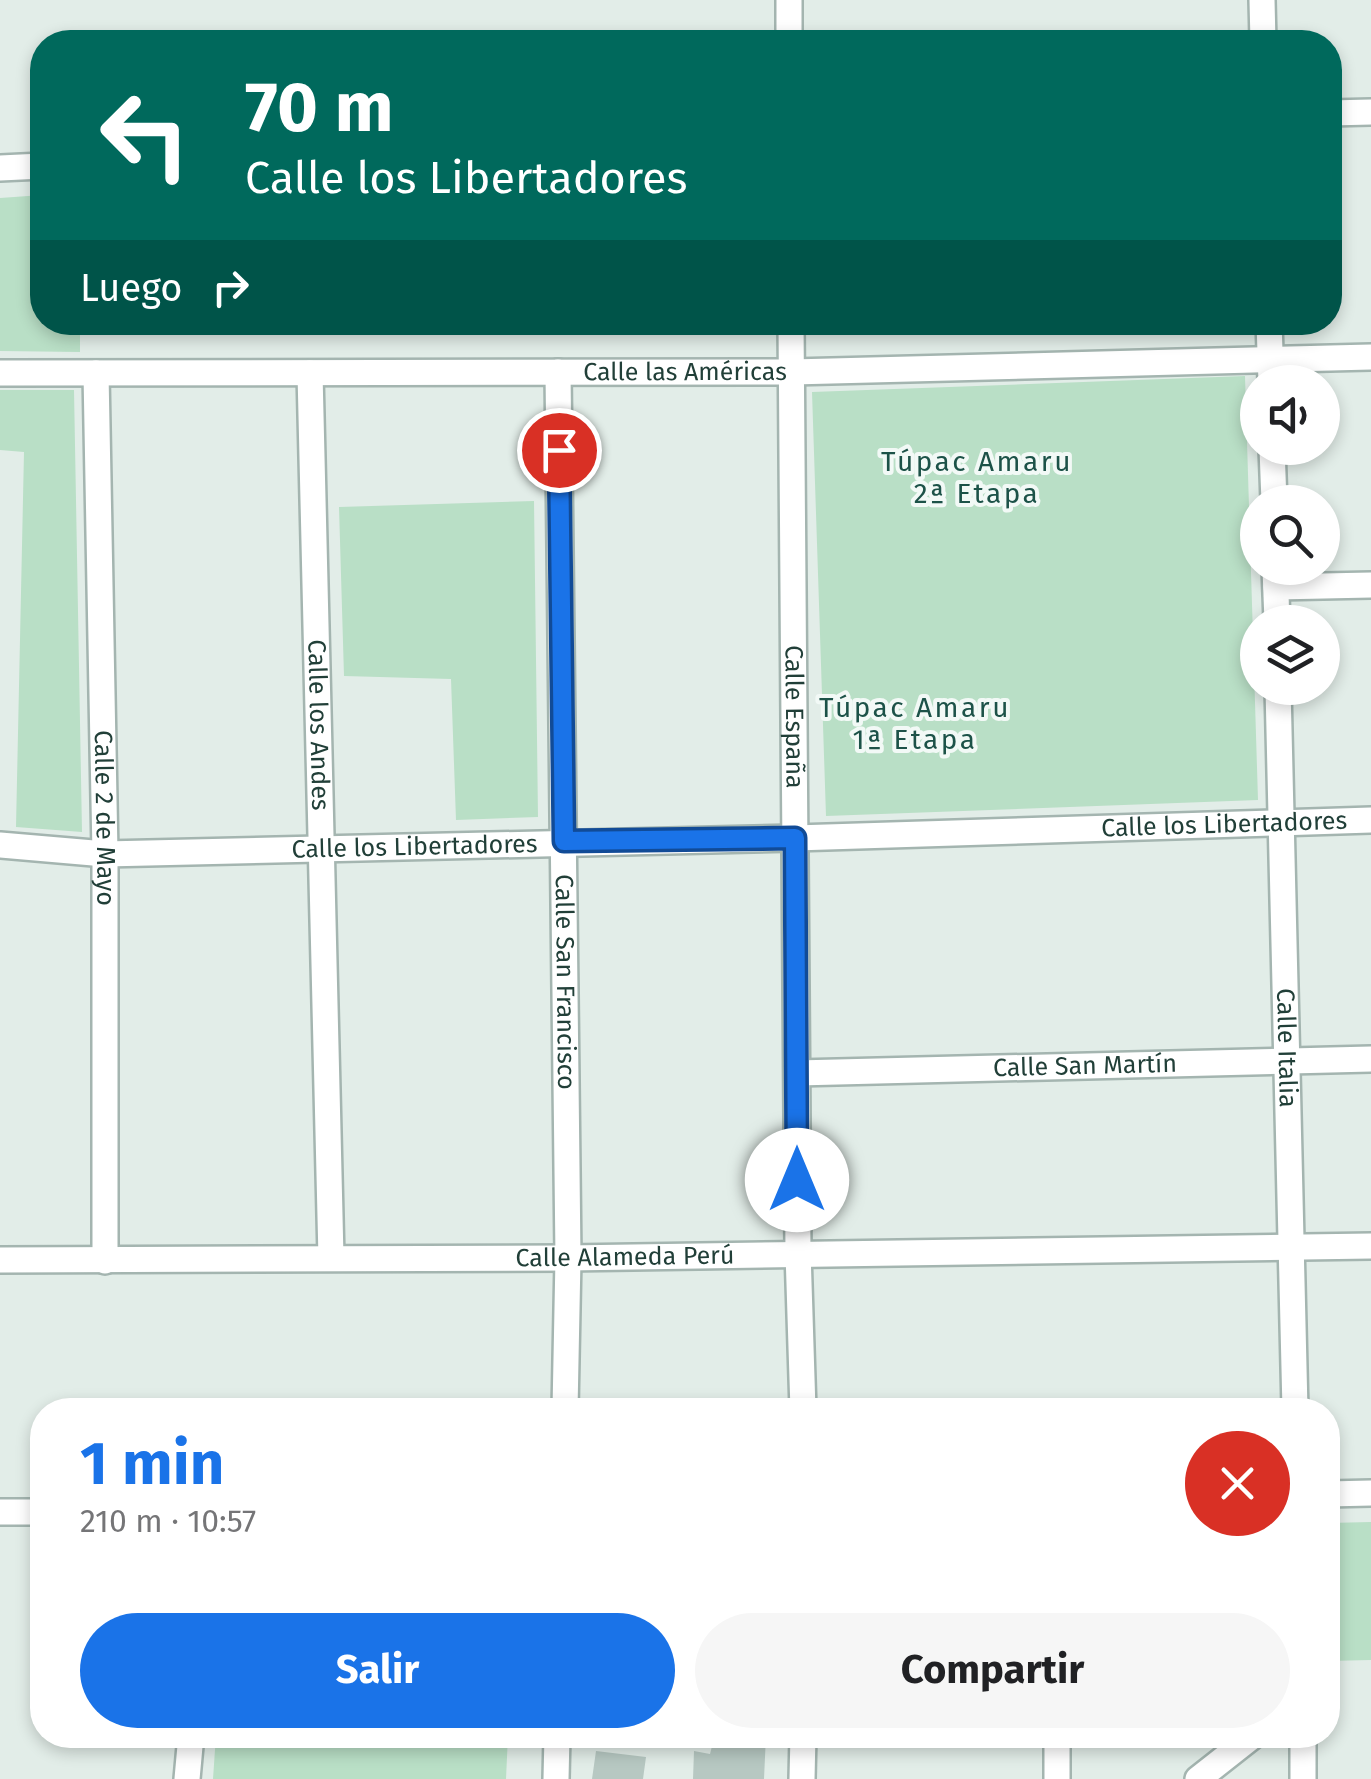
<!DOCTYPE html>
<html lang="es">
<meta charset="utf-8">
<style>
body{margin:0;font-family:"Fira Sans",sans-serif;background:#f6f6f6;color:#202124;height:100vh;display:flex;flex-direction:column;font-size:38px;white-space:nowrap}
*{box-sizing:border-box;margin:0}
p{font-size:32px;color:#757577}
.icon{flex:none;width:55px;height:55px;fill:none;stroke:currentColor;stroke-width:2;stroke-linecap:round;stroke-linejoin:round}
.map{position:relative;flex:1;overflow:hidden}
.sheet{position:absolute;left:30px;top:1398px;width:1310px;height:350px;display:flex;flex-direction:column;background:#fff;border-radius:40px;box-shadow:0 5px 15px #0003}
.sheet>*{flex:none}
.top-card{position:absolute;left:30px;top:30px;width:1312px;height:305px;border-radius:40px;box-shadow:0 5px 15px #0003;background:#00695c;color:#fff;overflow:hidden}
.tools{position:absolute;left:1240px;top:365px;display:grid;gap:20px}
.tools a{display:grid;place-items:center;width:100px;height:100px;border-radius:50%;background:#fff;box-shadow:0 5px 15px #0003;font-size:50px}
.pin{position:absolute;display:grid;place-items:center;width:85px;height:85px;color:#fff;margin:-42px;border:5px solid #fff;border-radius:50%;box-shadow:0 2px 10px #0007}
.me{position:absolute;width:110px;margin:-55px;rotate:0deg;stroke-linejoin:round;filter:drop-shadow(0 0 8px #0008)}
.turn{display:flex;align-items:center;gap:35px;height:210px;padding:0 50px;font-size:45px}
.turn .icon{width:130px;height:130px;stroke-width:2.5}
.turn b{display:block;font-size:70px;line-height:85px}
.then{display:flex;align-items:center;height:95px;padding:0 50px;background:#0003;gap:20px;font-size:38px}
.round{display:grid;place-items:center;flex:none;width:105px;height:105px;border-radius:52px;background:#f6f6f6}
.head{display:flex;align-items:center;justify-content:space-between;height:170px;padding:0 50px}
h1{font-size:60px;font-weight:700;line-height:75px;color:#1a73e8}
.cta{display:flex;gap:20px;margin-top:auto;padding:20px 50px}
.cta a{flex:1;height:115px;border-radius:60px;background:#1a73e8;color:#fff;font-size:40px;font-weight:700;line-height:115px;text-align:center}
.cta a+a{background:#f6f6f6;color:#202124}
.map>svg:first-child{display:block}
.green{fill:#b9dfc6}
.building{fill:#b7c8c2}
.lines{fill:none;stroke-linecap:round;stroke-linejoin:round}
.minor-casing{stroke:#a4b5b0;stroke-width:30}
.minor{stroke:#fff;stroke-width:25}
.route-casing{stroke:#114b97;stroke-width:25}
.route{stroke:#1a73e8;stroke-width:18}
.labels{text-anchor:middle;dominant-baseline:central;stroke-width:8;stroke-linejoin:round;paint-order:stroke}
.street-label{font-size:25px;fill:#213f38;stroke:#f2f9f6}
.neighbourhood-label{font-size:28px;letter-spacing:2.5px;fill:#1c5248;stroke:#f2f9f6}
</style>
<div class="map">
<svg width="1371" height="1779" viewBox="0 0 1371 1779">
<rect width="100%" height="100%" fill="#e2ede8"/>
<!-- green -->
<path class="green" d="M 42,195 L 42,322 L 80,323 L 80,352 L 0,351 L 0,198 Z
M 1245,376 L 1258,800 L 826,816 L 812,392 Z
M 0,390 L 74,390 L 82,832 L 16,827 L 24,452 L 0,450 Z
M 534,501 L 538,817 L 456,820 L 451,679 L 344,676 L 339,507 Z
M 1371,1522 L 1371,1660 L 1328,1661 L 1328,1523 Z
M 216,1735 L 508,1735 L 506,1779 L 213,1779 Z"/>
<!-- building -->
<path class="building" d="M 725,1735 L 766,1735 L 764,1779 L 693,1779 L 694,1751 L 710,1754 L 713,1742 L 724,1742 Z
M 596,1751 L 646,1757 L 643,1779 L 592,1779 Z"/>
<g class="lines">
<defs>
<g id="minor">
<path d="M 1262,0 L 1263,42"/>
<path d="M 789,42 L 789,0"/>
<path d="M 1330,113 L 1371,112"/>
<path d="M 0,168 L 42,166"/>
<path id="s1" d="M 791,322 L 798,1252 L 803,1410"/>
<path d="M 1269,322 L 1271,382"/>
<path id="s2" d="M 558,372 L 568,1258 L 565,1410"/>
<path id="s3" d="M 0,373 L 792,372 L 1371,357"/>
<path id="s4" d="M 96,373 L 105,854 L 105,1261"/>
<path id="s5" d="M 310,373 L 331,1258"/>
<path d="M 1272,448 L 1274,502"/>
<path d="M 1275,568 L 1277,622"/>
<path d="M 1276,587 L 1371,585"/>
<path id="s6" d="M 1278,688 L 1295,1410"/>
<path id="s7" d="M 0,845 L 105,854 L 795,838 L 1371,820"/>
<path id="s8" d="M 797,1073 L 1371,1059"/>
<path id="s9" d="M 0,1260 L 568,1258 L 1371,1246"/>
<path d="M 1328,1494 L 1371,1493"/>
<path d="M 0,1512 L 42,1512"/>
<path d="M 1303,1735 L 1303,1779"/>
<path d="M 187,1779 L 191,1735"/>
<path d="M 556,1779 L 557,1735"/>
<path d="M 802,1779 L 803,1735"/>
<path d="M 1057,1779 L 1057,1735"/>
<path d="M 1198,1779 L 1254,1735"/>
</g>
</defs>
<!-- minor casing -->
<use href="#minor" class="minor-casing"/>
<!-- minor -->
<use href="#minor" class="minor"/>
</g>
<g class="lines">
<defs>
<path id="route" d="M 559,450 L 564,841 L 795,838 L 797,1180"/>
</defs>
<!-- route casing -->
<use href="#route" class="route-casing"/>
<!-- route -->
<use href="#route" class="route"/>
</g>
<g class="labels">
<!-- street labels -->
<g class="street-label">
<text stroke="none"><textPath href="#s3" startOffset="685">Calle las Américas</textPath></text>
<text stroke="none"><textPath href="#s1" startOffset="395">Calle España</textPath></text>
<text stroke="none"><textPath href="#s5" startOffset="352">Calle los Andes</textPath></text>
<text stroke="none"><textPath href="#s4" startOffset="445">Calle 2 de Mayo</textPath></text>
<text stroke="none"><textPath href="#s7" startOffset="1225">Calle los Libertadores</textPath></text>
<text stroke="none"><textPath href="#s7" startOffset="415">Calle los Libertadores</textPath></text>
<text stroke="none"><textPath href="#s2" startOffset="610">Calle San Francisco</textPath></text>
<text stroke="none"><textPath href="#s6" startOffset="360">Calle Italia</textPath></text>
<text stroke="none"><textPath href="#s8" startOffset="288">Calle San Martín</textPath></text>
<text stroke="none"><textPath href="#s9" startOffset="625">Calle Alameda Perú</textPath></text>
</g>
<!-- neighbourhood labels -->
<g class="neighbourhood-label">
<text x="977" y="461">Túpac Amaru<tspan x="977" dy="32">2ª Etapa</tspan></text>
<text x="915" y="707">Túpac Amaru<tspan x="915" dy="32">1ª Etapa</tspan></text>
</g>
</g>
</svg>
<div class="tools">
<a><svg class="icon" aria-label="sound" viewBox="0 0 24 24"><path d="M4 9h4l5-4v14l-5-4H4zM17 9q2 3 0 6"/></svg></a>
<a><svg class="icon" aria-label="search" viewBox="0 0 24 24"><circle cx="10" cy="10" r="6"/><path d="M15 15l6 6"/></svg></a>
<a><svg class="icon" aria-label="layers" viewBox="0 0 24 24"><path d="M12 4l9 5-9 5-9-5zM3 14l9 5 9-5"/></svg></a>
</div>
<div class="pin" style="left:559px;top:450px;background:#d93025"><svg class="icon" aria-label="arrive" viewBox="0 0 24 24"><path d="M6 21V4h12l-3 4 3 4H6"/></svg></div>
<svg class="me" style="left:797px;top:1180px" viewBox="-20 -20 40 40"><circle r="19" fill="#fff"/><path d="M0-13L10 11 0 6-10 11z" fill="#1a73e8"/></svg>
<div class="top-card">
<div class="turn"><svg class="icon" aria-label="left" viewBox="0 0 24 24"><path d="M17 20v-9H6M10 6l-5 5 5 5"/></svg><div><b>70 m</b>Calle los Libertadores</div></div>
<div class="then">Luego<svg class="icon" aria-label="right" viewBox="0 0 24 24"><path d="M7 20v-9h11M14 6l5 5-5 5"/></svg></div>
</div>
<section class="sheet">
<div class="head"><div><h1>1 min</h1><p>210 m · 10:57</p></div><a class="round" style="background:#d93025;color:#fff"><svg class="icon" aria-label="close" viewBox="0 0 24 24"><path d="M6 6l12 12M18 6L6 18"/></svg></a></div>
<div class="cta"><a>Salir</a><a>Compartir</a></div>
</section>
</div>
